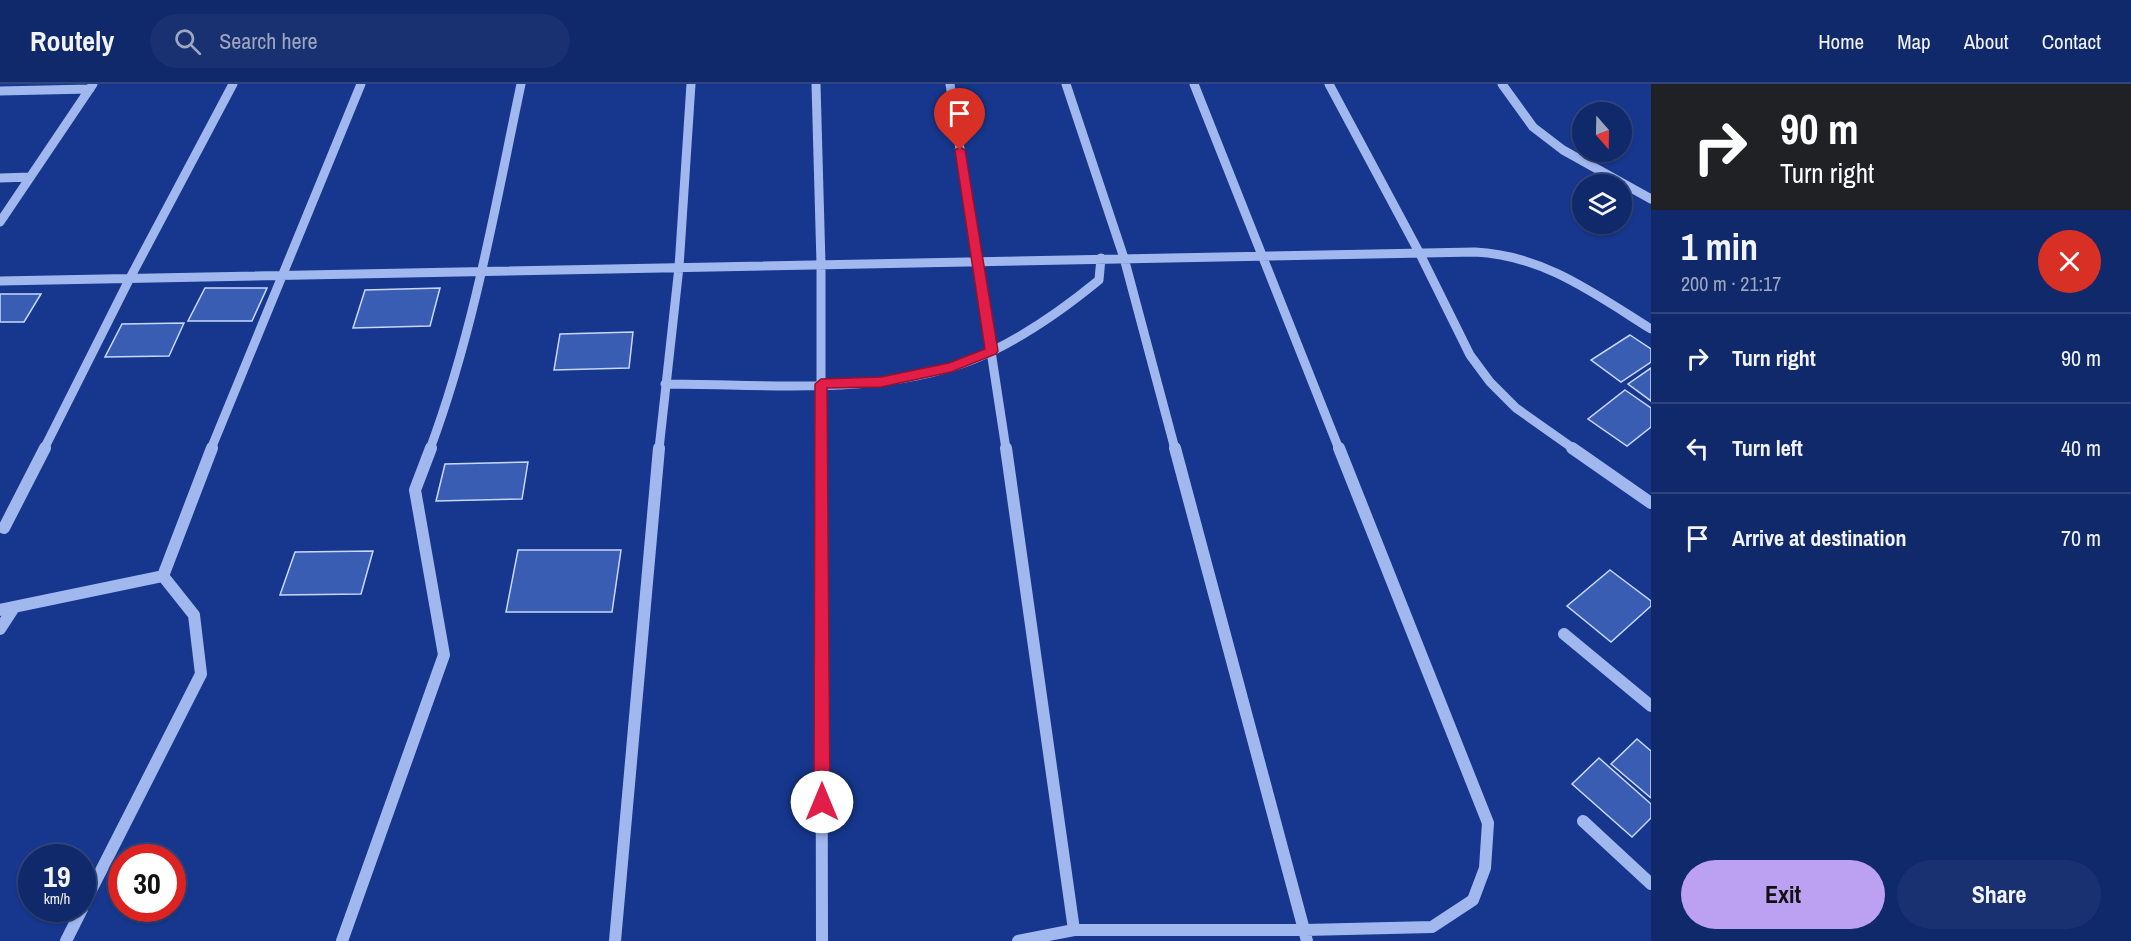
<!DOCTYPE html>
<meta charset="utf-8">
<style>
body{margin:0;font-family:"Archivo Narrow",sans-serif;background:#193170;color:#f1f3f6;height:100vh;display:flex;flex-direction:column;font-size:22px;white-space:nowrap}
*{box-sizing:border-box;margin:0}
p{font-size:20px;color:#9ca6c1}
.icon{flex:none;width:33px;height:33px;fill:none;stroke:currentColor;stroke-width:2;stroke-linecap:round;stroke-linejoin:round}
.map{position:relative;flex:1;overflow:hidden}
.side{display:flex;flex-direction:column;background:#10296a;width:480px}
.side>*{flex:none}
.banner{background:#202124;color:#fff;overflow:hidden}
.needle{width:39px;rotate:160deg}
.tools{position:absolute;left:1572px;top:18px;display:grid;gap:12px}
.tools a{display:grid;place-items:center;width:60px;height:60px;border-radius:50%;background:#10296a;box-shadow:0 2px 4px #0004,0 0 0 2px #30457e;font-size:30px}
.speed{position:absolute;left:18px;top:760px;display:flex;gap:12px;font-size:30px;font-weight:700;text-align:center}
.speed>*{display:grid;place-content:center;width:78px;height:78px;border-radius:50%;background:#10296a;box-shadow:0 2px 4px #0004,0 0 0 2px #30457e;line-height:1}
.speed small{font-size:15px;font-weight:400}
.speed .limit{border:9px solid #d22;background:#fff;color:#111}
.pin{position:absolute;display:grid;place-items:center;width:51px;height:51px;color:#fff;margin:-62px -26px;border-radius:50% 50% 50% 0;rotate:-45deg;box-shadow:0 0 6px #0007}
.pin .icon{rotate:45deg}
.me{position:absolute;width:66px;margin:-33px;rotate:0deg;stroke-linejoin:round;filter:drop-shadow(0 0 4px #0008)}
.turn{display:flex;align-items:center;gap:21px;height:126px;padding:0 30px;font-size:27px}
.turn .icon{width:78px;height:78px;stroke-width:2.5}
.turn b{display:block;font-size:42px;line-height:51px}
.round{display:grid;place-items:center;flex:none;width:63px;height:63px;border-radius:32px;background:#193170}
.summary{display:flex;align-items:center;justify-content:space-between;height:102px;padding:0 30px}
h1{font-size:36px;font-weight:700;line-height:45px}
.primary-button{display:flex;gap:12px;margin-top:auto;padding:12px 30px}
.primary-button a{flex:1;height:69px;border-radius:36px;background:#bca0f2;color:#111;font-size:24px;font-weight:700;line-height:69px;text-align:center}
.primary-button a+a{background:#193170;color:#f1f3f6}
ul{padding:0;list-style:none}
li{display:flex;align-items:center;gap:18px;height:90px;padding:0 30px;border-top:2px solid #30457e}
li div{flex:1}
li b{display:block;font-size:22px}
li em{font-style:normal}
header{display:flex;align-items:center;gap:36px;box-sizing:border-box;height:84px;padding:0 30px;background:#10296a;border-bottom:2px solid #30457e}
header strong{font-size:28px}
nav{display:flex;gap:33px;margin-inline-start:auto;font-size:21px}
.search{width:420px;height:54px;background:#193170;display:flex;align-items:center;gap:15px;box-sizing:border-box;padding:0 21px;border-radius:33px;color:#9ca6c1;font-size:22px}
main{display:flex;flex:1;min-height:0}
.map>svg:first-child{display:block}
.building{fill:#3a5db4;stroke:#c8d7fb;stroke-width:1.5}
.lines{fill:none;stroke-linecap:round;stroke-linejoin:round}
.minor-far1{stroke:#a1b8ef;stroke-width:9}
.minor{stroke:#a1b8ef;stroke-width:12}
.route{fill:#e11d48;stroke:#92132f;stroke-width:1.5}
</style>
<header>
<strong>Routely</strong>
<div class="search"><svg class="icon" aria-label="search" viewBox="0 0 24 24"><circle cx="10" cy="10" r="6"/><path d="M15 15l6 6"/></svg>Search here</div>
<nav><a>Home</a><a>Map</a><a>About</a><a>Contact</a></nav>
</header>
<main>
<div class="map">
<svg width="1651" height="857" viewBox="0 0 1651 857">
<rect width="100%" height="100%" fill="#16378d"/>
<!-- building -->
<path class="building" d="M 205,204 L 267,204 L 252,237 L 188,237 Z
M 440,204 L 430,242 L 353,244 L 365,206 Z
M 0,210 L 41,210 L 24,238 L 0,238 Z
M 184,239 L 169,272 L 105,273 L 122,240 Z
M 633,248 L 629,284 L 554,286 L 560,250 Z
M 1630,251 L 1651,265 L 1651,278 L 1621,298 L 1591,276 Z
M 1651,284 L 1651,317 L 1628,300 Z
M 1625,306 L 1651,324 L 1651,343 L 1627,362 L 1588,335 Z
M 528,378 L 522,415 L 436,417 L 445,380 Z
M 518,466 L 621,466 L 612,528 L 506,528 Z
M 373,467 L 361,510 L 280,511 L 295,468 Z
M 1610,486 L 1651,517 L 1651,522 L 1611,558 L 1567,522 Z
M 1637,655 L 1651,667 L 1651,714 L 1611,680 Z
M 1599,674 L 1651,720 L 1651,734 L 1632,753 L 1572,700 Z"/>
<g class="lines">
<!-- minor-far1 -->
<path class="minor-far1" d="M 816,0 L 821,180 L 821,365
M 950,0 L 1006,365
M 1066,0 L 1124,174 L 1175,365
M 1194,0 L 1339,365
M 1329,0 L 1419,168 L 1470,271 L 1490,298 L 1516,324 L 1574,365
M 1502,0 L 1533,43 L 1563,66 L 1651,115
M 0,7 L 90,5
M 0,94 L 30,93
M 0,138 L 93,0
M 0,197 L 1475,168 C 1543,171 1595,210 1651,245
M 665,300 C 766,300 876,313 972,276 C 1019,257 1060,228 1099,196 L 1101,174
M 44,365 L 130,194 L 233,0
M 211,365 L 361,0
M 430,365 C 474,247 495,123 521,0
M 659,365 L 679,183 L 691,0"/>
<!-- minor -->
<path class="minor" d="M 821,364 L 822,857
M 1006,364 L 1074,846 L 1305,846 L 1432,843 L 1473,816 L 1485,784 L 1488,739 L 1339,364
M 1175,364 L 1307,857
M 1572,364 L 1651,419
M 4,444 L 45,364
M 0,526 L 163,492
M 0,545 L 13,525
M 1564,550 L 1651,622
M 1583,737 L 1651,800
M 82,824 L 201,590 L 194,531 L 163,492 L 212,364
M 66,857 L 82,825
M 342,857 L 444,571 L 415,406 L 431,364
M 615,857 L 659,364
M 1018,857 L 1074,846"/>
</g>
<!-- route -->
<path class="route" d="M 960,63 L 965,66 L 998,267 L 996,270 L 951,288 L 881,303 L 827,304 L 830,718 L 828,724 L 822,726 L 816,724 L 814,718 L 815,300 L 821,295 L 881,293 L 949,279 L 985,265 L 955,66 Z"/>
</svg>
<div class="tools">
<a><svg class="needle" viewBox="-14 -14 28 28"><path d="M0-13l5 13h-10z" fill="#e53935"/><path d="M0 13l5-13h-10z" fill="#9ca6c1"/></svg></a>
<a><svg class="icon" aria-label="layers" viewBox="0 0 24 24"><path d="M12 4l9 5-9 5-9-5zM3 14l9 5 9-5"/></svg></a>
</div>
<div class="speed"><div>19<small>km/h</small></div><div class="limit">30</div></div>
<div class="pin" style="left:960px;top:66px;background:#d93025"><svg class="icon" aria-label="arrive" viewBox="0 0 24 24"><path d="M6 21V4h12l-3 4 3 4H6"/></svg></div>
<svg class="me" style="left:822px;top:718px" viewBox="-20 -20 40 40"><circle r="19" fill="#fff"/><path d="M0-13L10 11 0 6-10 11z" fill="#e11d48"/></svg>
</div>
<section class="side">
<div class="banner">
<div class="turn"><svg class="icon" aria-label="right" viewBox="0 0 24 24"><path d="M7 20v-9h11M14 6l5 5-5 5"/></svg><div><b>90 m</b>Turn right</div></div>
</div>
<div class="summary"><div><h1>1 min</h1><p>200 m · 21:17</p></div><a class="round" style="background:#d93025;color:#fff"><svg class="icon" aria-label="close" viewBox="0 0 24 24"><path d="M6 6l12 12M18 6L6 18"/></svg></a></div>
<ul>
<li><svg class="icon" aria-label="right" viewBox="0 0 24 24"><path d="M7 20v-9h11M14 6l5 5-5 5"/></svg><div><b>Turn right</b></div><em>90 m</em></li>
<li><svg class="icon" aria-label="left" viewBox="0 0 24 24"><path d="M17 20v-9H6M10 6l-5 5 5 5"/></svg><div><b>Turn left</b></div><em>40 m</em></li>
<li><svg class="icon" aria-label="arrive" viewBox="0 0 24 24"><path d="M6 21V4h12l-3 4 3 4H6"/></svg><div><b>Arrive at destination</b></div><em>70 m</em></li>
</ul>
<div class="primary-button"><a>Exit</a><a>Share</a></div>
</section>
</main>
